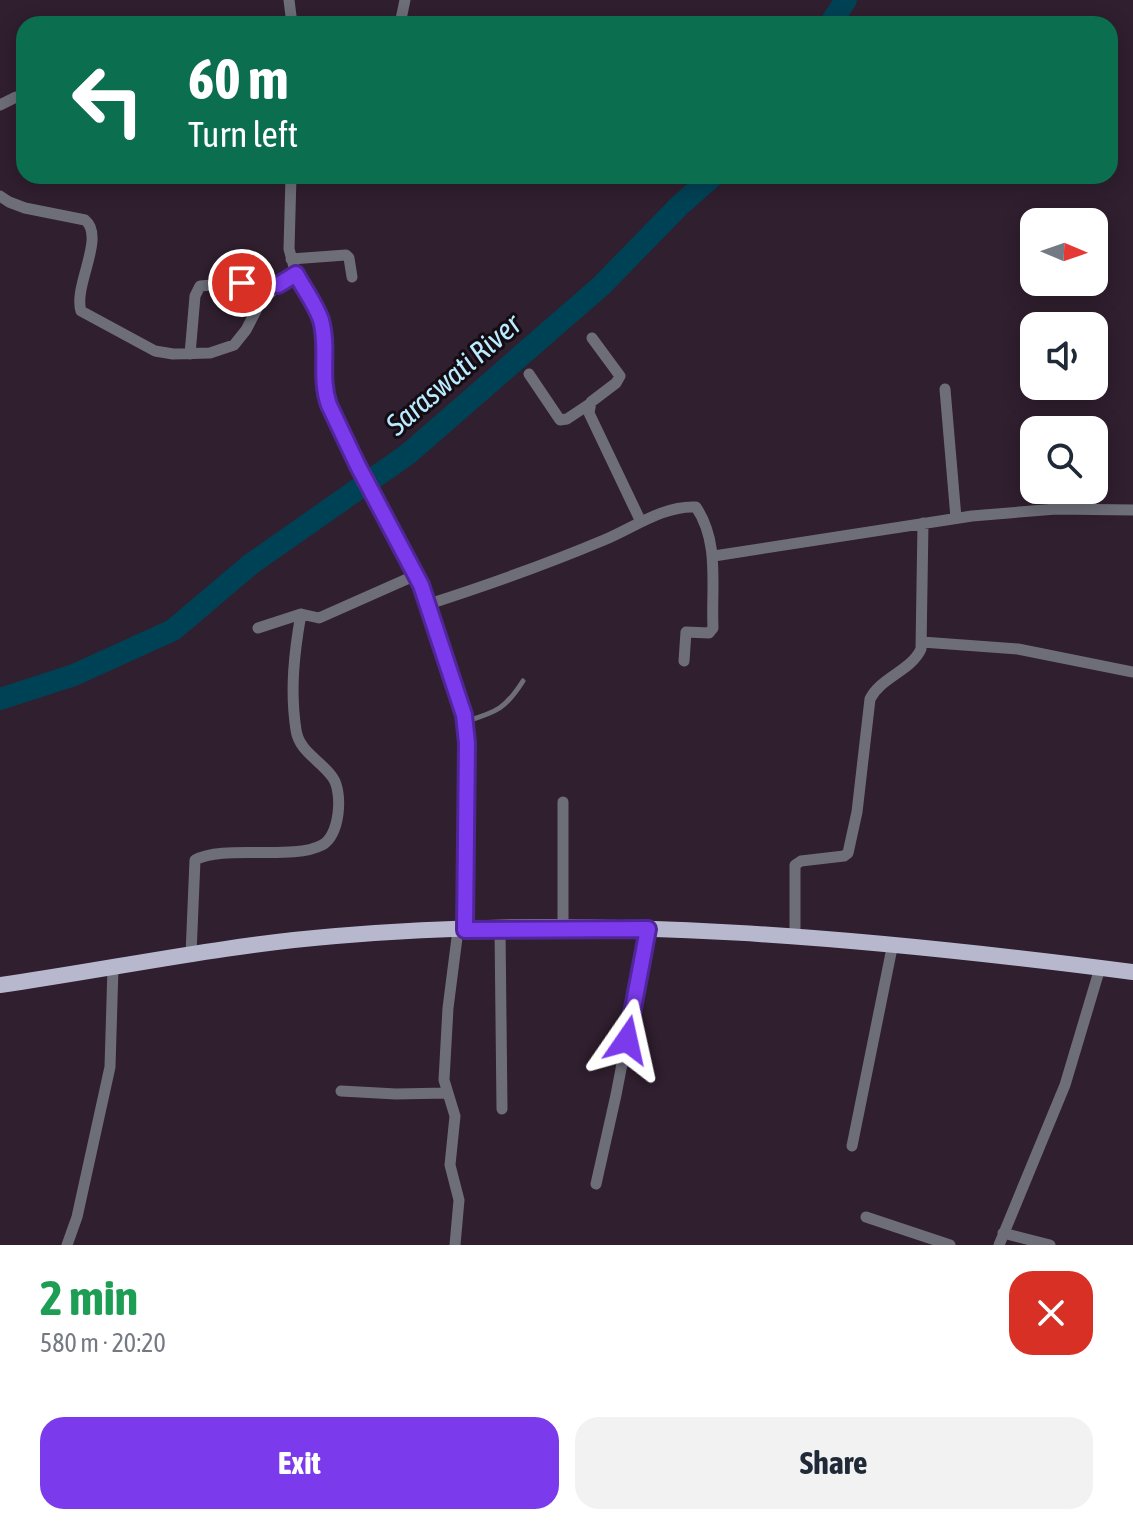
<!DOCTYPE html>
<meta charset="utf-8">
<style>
body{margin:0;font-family:"Asap Condensed",sans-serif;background:#f2f2f3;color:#1f2937;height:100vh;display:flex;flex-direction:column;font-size:30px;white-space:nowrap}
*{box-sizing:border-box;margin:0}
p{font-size:26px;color:#747a83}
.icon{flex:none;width:44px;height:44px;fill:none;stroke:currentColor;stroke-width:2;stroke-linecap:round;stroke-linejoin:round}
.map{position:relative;height:1245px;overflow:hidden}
.side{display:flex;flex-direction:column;background:#fff;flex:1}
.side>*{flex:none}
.hud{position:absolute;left:16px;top:16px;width:1102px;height:168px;border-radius:24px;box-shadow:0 4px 20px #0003;background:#0b6e4f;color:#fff;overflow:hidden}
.needle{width:52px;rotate:92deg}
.buttons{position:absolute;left:1020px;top:208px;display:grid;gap:16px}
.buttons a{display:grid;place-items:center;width:88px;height:88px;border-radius:16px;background:#fff;box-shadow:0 4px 20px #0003;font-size:40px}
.pin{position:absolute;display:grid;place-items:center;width:68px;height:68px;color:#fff;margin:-34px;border:4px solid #fff;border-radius:50%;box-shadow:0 2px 8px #0007}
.me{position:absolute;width:88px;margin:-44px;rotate:11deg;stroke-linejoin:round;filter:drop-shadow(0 0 6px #0008)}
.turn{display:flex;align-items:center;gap:28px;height:168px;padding:0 40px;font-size:36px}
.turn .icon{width:104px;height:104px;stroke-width:2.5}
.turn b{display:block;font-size:56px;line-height:68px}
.round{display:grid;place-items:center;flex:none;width:84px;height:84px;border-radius:24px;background:#f2f2f3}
.headline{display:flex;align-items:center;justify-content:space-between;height:136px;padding:0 40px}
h1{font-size:48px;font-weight:700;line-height:60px;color:#1e9e55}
.primary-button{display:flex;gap:16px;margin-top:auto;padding:16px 40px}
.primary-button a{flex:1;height:92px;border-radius:24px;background:#7c3aed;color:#fff;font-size:32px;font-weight:700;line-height:92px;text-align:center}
.primary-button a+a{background:#f2f2f3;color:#1f2937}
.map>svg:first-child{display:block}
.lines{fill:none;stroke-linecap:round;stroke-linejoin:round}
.river{stroke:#004255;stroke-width:22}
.lane{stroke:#6e6e79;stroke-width:5}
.street{stroke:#6e6e79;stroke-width:11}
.primary{stroke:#b7b8ce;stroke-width:16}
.route-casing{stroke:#51269a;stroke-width:20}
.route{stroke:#7c3aed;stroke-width:14}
.labels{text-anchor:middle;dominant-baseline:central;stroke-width:6;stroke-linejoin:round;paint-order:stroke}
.water-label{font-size:30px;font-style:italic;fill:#baebff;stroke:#130c13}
</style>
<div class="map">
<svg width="1133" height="1245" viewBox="0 0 1133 1245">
<rect width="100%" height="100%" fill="#301f2f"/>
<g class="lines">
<!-- river -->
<path class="river" d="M 830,24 L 846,0
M 0,699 L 74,675 L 173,630 L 251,564 L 408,454 L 601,286 L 679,206 L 713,176"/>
<!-- lane -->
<path class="lane" d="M 467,721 C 497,712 506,708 523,681"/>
<!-- street -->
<path class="street" d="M 289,0 L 292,24
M 400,24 L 405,0
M 0,105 L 16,97 L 24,97
M 291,176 L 289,249 L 296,274 L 320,319 L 324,392 L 358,466 L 421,585 L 466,721 L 465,930
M 0,196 L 9,202 L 25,208 L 85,220 C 106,237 73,286 81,311 L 155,351 L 173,354 L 210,353 L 234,345 L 246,330 L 260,303 L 278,285 L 296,274
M 291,259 L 346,255 L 349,258 L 352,277
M 592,338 L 620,376 L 616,383 L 591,402 L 589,413 L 641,522
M 190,354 L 195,296 L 200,286 L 235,283 L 278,285
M 529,374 L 560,420 L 567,419 L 591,403
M 945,389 L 956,518
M 714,556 L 972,516 L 1056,509 L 1133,510
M 429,604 C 488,585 547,564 604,540 C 633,528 664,505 696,507 C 720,543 711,586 713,628 L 709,633 L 686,632 L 684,661
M 258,628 L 301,614 L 319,618 L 416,575
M 922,642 L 1018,649 L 1133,672
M 563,802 L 563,928
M 500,929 L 502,1109
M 795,935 L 795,865 L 801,861 L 844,856 L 848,853 L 857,812 L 870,699 C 881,677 911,671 921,649 L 923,523
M 191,954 L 195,860 C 223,844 293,861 322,845 C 340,836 343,793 333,778 C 322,761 299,752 296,730 C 290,691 294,653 301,614
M 341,1091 L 396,1094 L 447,1093
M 852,1146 L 893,943
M 596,1184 L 616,1095 L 648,929
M 866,1217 L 950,1245
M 1003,1233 L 1050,1245
M 67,1245 L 77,1217 L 110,1067 L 113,967
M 455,1245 L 459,1200 L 450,1165 L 455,1116 L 444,1080 L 448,1008 L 458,930
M 999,1245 L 1065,1085 L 1100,968"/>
<!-- primary -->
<path class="primary" d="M 0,985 C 112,969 223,945 336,936 C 602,913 869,938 1133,972"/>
</g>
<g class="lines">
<defs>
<path id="route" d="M 242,283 L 278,285 L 296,274 C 304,289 316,305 321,320 C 329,348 319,377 329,405 L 358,466 L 421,585 L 464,715 L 467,743 L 465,930 L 648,929 L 627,1040"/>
</defs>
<!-- route casing -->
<use href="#route" class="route-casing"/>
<!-- route -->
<use href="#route" class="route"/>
</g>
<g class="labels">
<!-- water labels -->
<g class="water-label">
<text transform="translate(453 374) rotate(-41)">Saraswati River</text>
</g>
</g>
</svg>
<div class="buttons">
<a><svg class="needle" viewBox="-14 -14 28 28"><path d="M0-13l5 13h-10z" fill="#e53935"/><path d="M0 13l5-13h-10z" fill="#747a83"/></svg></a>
<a><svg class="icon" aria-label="sound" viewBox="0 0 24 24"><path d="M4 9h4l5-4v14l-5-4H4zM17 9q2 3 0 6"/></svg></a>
<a><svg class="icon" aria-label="search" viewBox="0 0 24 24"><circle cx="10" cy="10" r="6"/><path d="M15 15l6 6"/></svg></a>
</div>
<div class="pin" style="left:242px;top:283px;background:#d93025"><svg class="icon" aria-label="arrive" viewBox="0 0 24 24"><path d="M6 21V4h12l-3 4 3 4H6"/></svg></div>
<svg class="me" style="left:627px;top:1040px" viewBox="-20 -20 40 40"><path d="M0-17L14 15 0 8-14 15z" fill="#7c3aed" stroke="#fff" stroke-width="4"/></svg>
<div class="hud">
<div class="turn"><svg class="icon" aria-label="left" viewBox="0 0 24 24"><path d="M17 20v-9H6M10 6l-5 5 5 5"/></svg><div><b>60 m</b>Turn left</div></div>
</div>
</div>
<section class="side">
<div class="headline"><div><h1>2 min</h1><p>580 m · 20:20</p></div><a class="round" style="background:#d93025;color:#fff"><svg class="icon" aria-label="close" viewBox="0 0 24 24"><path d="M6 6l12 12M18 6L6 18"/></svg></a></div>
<div class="primary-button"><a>Exit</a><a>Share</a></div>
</section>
